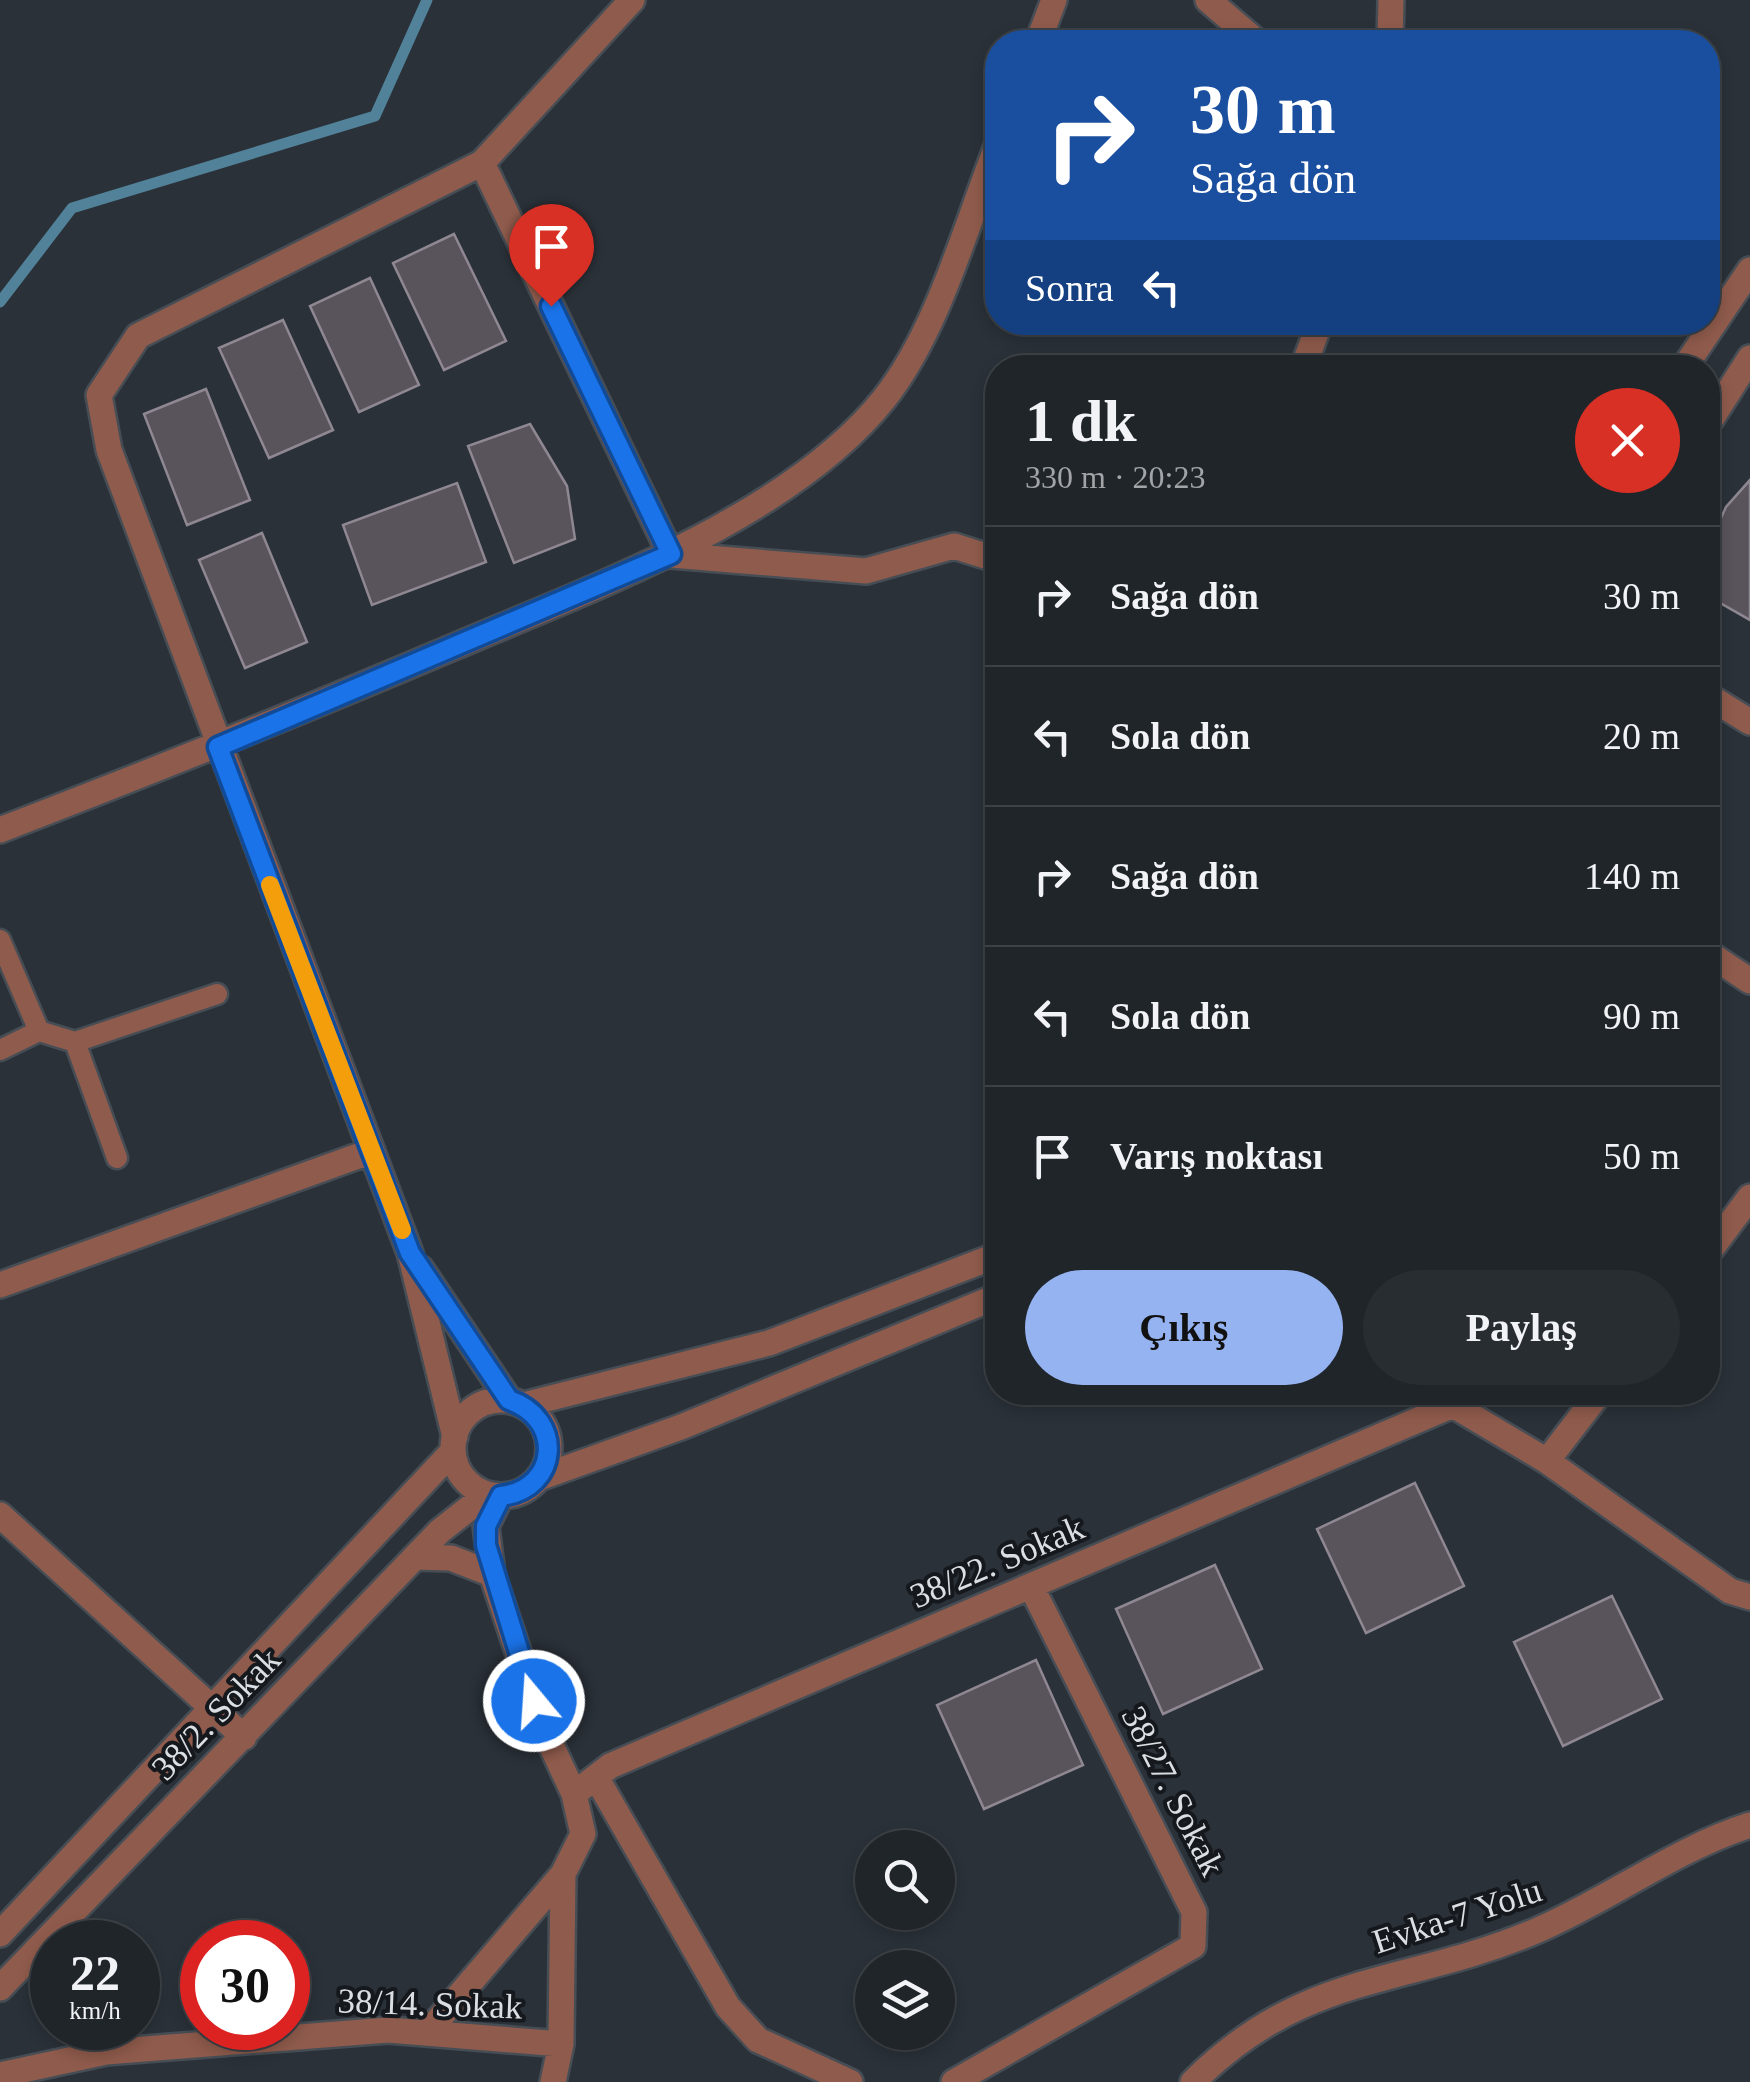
<!DOCTYPE html>
<html lang="tr">
<meta charset="utf-8">
<style>
body{margin:0;font-family:"Times New Roman",serif;background:#282d32;color:#f1f3f6;height:100vh;display:flex;flex-direction:column;font-size:38px;white-space:nowrap}
*{box-sizing:border-box;margin:0}
p{font-size:32px;color:#a2a5a8}
.icon{flex:none;width:55px;height:55px;fill:none;stroke:currentColor;stroke-width:2;stroke-linecap:round;stroke-linejoin:round}
.map{position:relative;flex:1;overflow:hidden}
.sheet{position:absolute;left:985px;top:355px;width:735px;height:1050px;display:flex;flex-direction:column;background:#20252a;border-radius:40px;box-shadow:0 5px 15px #0003,0 0 0 2px #3d4247}
.sheet>*{flex:none}
.hud{position:absolute;left:985px;top:30px;width:735px;height:305px;border-radius:40px;box-shadow:0 5px 15px #0003,0 0 0 2px #3d4247;background:#1a4fa0;color:#fff;overflow:hidden}
.controls{position:absolute;left:855px;top:1830px;display:grid;gap:20px}
.controls a{display:grid;place-items:center;width:100px;height:100px;border-radius:50%;background:#20252a;box-shadow:0 5px 15px #0003,0 0 0 2px #3d4247;font-size:50px}
.speed{position:absolute;left:30px;top:1920px;display:flex;gap:20px;font-size:50px;font-weight:700;text-align:center}
.speed>*{display:grid;place-content:center;width:130px;height:130px;border-radius:50%;background:#20252a;box-shadow:0 5px 15px #0003,0 0 0 2px #3d4247;line-height:1}
.speed small{font-size:25px;font-weight:400}
.speed .limit{border:15px solid #d22;background:#fff;color:#111}
.pin{position:absolute;display:grid;place-items:center;width:85px;height:85px;color:#fff;margin:-102px -42px;border-radius:50% 50% 50% 0;rotate:-45deg;box-shadow:0 0 10px #0007}
.pin .icon{rotate:45deg}
.me{position:absolute;width:110px;margin:-55px;rotate:342deg;stroke-linejoin:round;filter:drop-shadow(0 0 8px #0008)}
.turn{display:flex;align-items:center;gap:35px;height:210px;padding:0 40px;font-size:45px}
.turn .icon{width:130px;height:130px;stroke-width:2.5}
.turn b{display:block;font-size:70px;line-height:85px}
.then{display:flex;align-items:center;height:95px;padding:0 40px;background:#0003;gap:20px;font-size:38px}
.round{display:grid;place-items:center;flex:none;width:105px;height:105px;border-radius:52px;background:#282d32}
.overview{display:flex;align-items:center;justify-content:space-between;height:170px;padding:0 40px}
h1{font-size:60px;font-weight:800;line-height:75px}
.button{display:flex;gap:20px;margin-top:auto;padding:20px 40px}
.button a{flex:1;height:115px;border-radius:60px;background:#95b2f1;color:#111;font-size:40px;font-weight:800;line-height:115px;text-align:center}
.button a+a{background:#282d32;color:#f1f3f6}
ul{padding:0;list-style:none}
li{display:flex;align-items:center;gap:30px;height:140px;padding:0 40px;border-top:2px solid #3d4247}
li div{flex:1}
li b{display:block;font-size:38px}
li em{font-style:normal}
.map>svg:first-child{display:block}
.lines{fill:none;stroke-linecap:round;stroke-linejoin:round}
.stream{stroke:#528299;stroke-width:11}
.building{fill:#59535c;stroke:#8f8892;stroke-width:2.5}
.service-casing{stroke:#464d54;stroke-width:25}
.minor-casing{stroke:#464d54;stroke-width:30}
.tertiary-casing{stroke:#464d54;stroke-width:30}
.service{stroke:#8f5b4c;stroke-width:20}
.minor{stroke:#8f5b4c;stroke-width:25}
.tertiary{stroke:#8f5b4c;stroke-width:25}
.route-casing{stroke:#114b97;stroke-width:25}
.route{stroke:#1a73e8;stroke-width:18}
.slow{stroke:#f59e0b;stroke-width:18}
.labels{text-anchor:middle;dominant-baseline:central;stroke-width:8;stroke-linejoin:round;paint-order:stroke}
.street-label{font-size:35px;fill:#dadfe4;stroke:#15181c}
</style>
<div class="map">
<svg width="1750" height="2082" viewBox="0 0 1750 2082">
<rect width="100%" height="100%" fill="#2a3138"/>
<g class="lines">
<!-- stream -->
<path class="stream" d="M 0,302 L 72,208 L 375,116 L 427,0"/>
</g>
<!-- building -->
<path class="building" d="M 454,234 L 506,341 L 444,370 L 393,263 Z
M 370,278 L 419,385 L 359,412 L 310,306 Z
M 283,320 L 333,430 L 269,458 L 219,348 Z
M 206,389 L 250,500 L 187,525 L 144,414 Z
M 530,424 L 567,486 L 575,539 L 514,563 L 468,446 Z
M 1750,480 L 1750,620 L 1708,596 L 1710,542 L 1726,507 Z
M 457,483 L 486,562 L 372,605 L 343,525 Z
M 262,533 L 307,642 L 245,668 L 199,560 Z
M 1415,1483 L 1464,1586 L 1366,1633 L 1317,1529 Z
M 1215,1565 L 1262,1669 L 1163,1714 L 1116,1609 Z
M 1612,1596 L 1662,1699 L 1563,1746 L 1514,1642 Z
M 1036,1660 L 1083,1765 L 984,1809 L 937,1705 Z"/>
<g class="lines">
<defs>
<path id="service" d="M 0,940 L 39,1031
M 75,1042 L 117,1158
M 0,1050 L 39,1031 L 75,1042 L 217,994"/>
<path id="minor" d="M 1208,0 L 1257,42
M 1038,42 L 1054,0
M 1390,42 L 1391,0
M 482,163 L 671,555 L 866,571 L 954,546 L 998,560
M 1303,368 L 1320,322
M 1684,368 L 1750,270
M 1708,424 L 1750,358
M 1708,696 L 1750,722
M 0,830 C 153,771 305,710 456,646 C 592,588 790,517 884,399 C 938,331 966,225 998,144
M 1708,953 L 1750,981
M 1708,1253 L 1750,1197
M 421,1269 L 509,1400
M 0,1285 L 372,1151
M 1431,1392 L 1547,1461 L 1730,1591 L 1750,1597
M453 1448a48 48 0 1 1 96 0a48 48 0 1 1-96 0Z
M 523,1405 L 769,1343 L 998,1255
M 455,1437 L 410,1253 L 109,450 L 99,395 L 138,336 L 482,163 L 632,0
M 1547,1461 L 1600,1392
M 539,1478 L 681,1427 L 998,1296
M 0,1515 L 244,1737
M 415,1557 L 451,1558 L 492,1574
M 596,1777 L 728,2007 L 758,2040 L 850,2082
M 574,1794 L 610,1766 L 1453,1405
M 0,1934 L 453,1451
M 0,1988 L 440,1531 L 487,1494
M 427,2033 L 563,1874 L 583,1834 L 574,1794 L 545,1732 L 492,1574 L 486,1526 L 501,1496
M 0,2075 L 106,2052 L 388,2030 L 561,2044
M 553,2082 L 561,2044 L 563,1874
M 954,2082 L 1193,1946 L 1194,1912 L 1031,1586"/>
<path id="tertiary" d="M 1193,2082 C 1305,1970 1405,1987 1538,1930 C 1610,1899 1675,1849 1750,1825"/>
</defs>
<!-- service casing -->
<use href="#service" class="service-casing"/>
<!-- minor casing -->
<use href="#minor" class="minor-casing"/>
<!-- tertiary casing -->
<use href="#tertiary" class="tertiary-casing"/>
<!-- service -->
<use href="#service" class="service"/>
<!-- minor -->
<use href="#minor" class="minor"/>
<!-- tertiary -->
<use href="#tertiary" class="tertiary"/>
</g>
<g class="lines">
<defs>
<path id="route" d="M 534,1701 L 486,1545 L 486,1526 L 501,1496 C 560,1489 564,1418 509,1400 L 410,1253 L 218,747 L 671,554 L 551,306"/>
</defs>
<!-- route casing -->
<use href="#route" class="route-casing"/>
<!-- route -->
<use href="#route" class="route"/>
<!-- slow -->
<path class="slow" d="M 270,885 L 402,1230"/>
</g>
<g class="labels">
<!-- street labels -->
<g class="street-label">
<text transform="translate(997 1562) rotate(-23)">38/22. Sokak</text>
<text transform="translate(216 1714) rotate(-46)">38/2. Sokak</text>
<text transform="translate(1173 1791) rotate(63)">38/27. Sokak</text>
<text transform="translate(1457 1916) rotate(-18)">Evka-7 Yolu</text>
<text transform="translate(430 2004) rotate(2)">38/14. Sokak</text>
</g>
</g>
</svg>
<div class="controls">
<a><svg class="icon" aria-label="search" viewBox="0 0 24 24"><circle cx="10" cy="10" r="6"/><path d="M15 15l6 6"/></svg></a>
<a><svg class="icon" aria-label="layers" viewBox="0 0 24 24"><path d="M12 4l9 5-9 5-9-5zM3 14l9 5 9-5"/></svg></a>
</div>
<div class="speed"><div>22<small>km/h</small></div><div class="limit">30</div></div>
<div class="pin" style="left:551px;top:306px;background:#d93025"><svg class="icon" aria-label="arrive" viewBox="0 0 24 24"><path d="M6 21V4h12l-3 4 3 4H6"/></svg></div>
<svg class="me" style="left:534px;top:1701px" viewBox="-20 -20 40 40"><circle r="17" fill="#1a73e8" stroke="#fff" stroke-width="3"/><path d="M0-11L8 9 0 5-8 9z" fill="#fff"/></svg>
<div class="hud">
<div class="turn"><svg class="icon" aria-label="right" viewBox="0 0 24 24"><path d="M7 20v-9h11M14 6l5 5-5 5"/></svg><div><b>30 m</b>Sağa dön</div></div>
<div class="then">Sonra<svg class="icon" aria-label="left" viewBox="0 0 24 24"><path d="M17 20v-9H6M10 6l-5 5 5 5"/></svg></div>
</div>
<section class="sheet">
<div class="overview"><div><h1>1 dk</h1><p>330 m · 20:23</p></div><a class="round" style="background:#d93025;color:#fff"><svg class="icon" aria-label="close" viewBox="0 0 24 24"><path d="M6 6l12 12M18 6L6 18"/></svg></a></div>
<ul>
<li><svg class="icon" aria-label="right" viewBox="0 0 24 24"><path d="M7 20v-9h11M14 6l5 5-5 5"/></svg><div><b>Sağa dön</b></div><em>30 m</em></li>
<li><svg class="icon" aria-label="left" viewBox="0 0 24 24"><path d="M17 20v-9H6M10 6l-5 5 5 5"/></svg><div><b>Sola dön</b></div><em>20 m</em></li>
<li><svg class="icon" aria-label="right" viewBox="0 0 24 24"><path d="M7 20v-9h11M14 6l5 5-5 5"/></svg><div><b>Sağa dön</b></div><em>140 m</em></li>
<li><svg class="icon" aria-label="left" viewBox="0 0 24 24"><path d="M17 20v-9H6M10 6l-5 5 5 5"/></svg><div><b>Sola dön</b></div><em>90 m</em></li>
<li><svg class="icon" aria-label="arrive" viewBox="0 0 24 24"><path d="M6 21V4h12l-3 4 3 4H6"/></svg><div><b>Varış noktası</b></div><em>50 m</em></li>
</ul>
<div class="button"><a>Çıkış</a><a>Paylaş</a></div>
</section>
</div>
